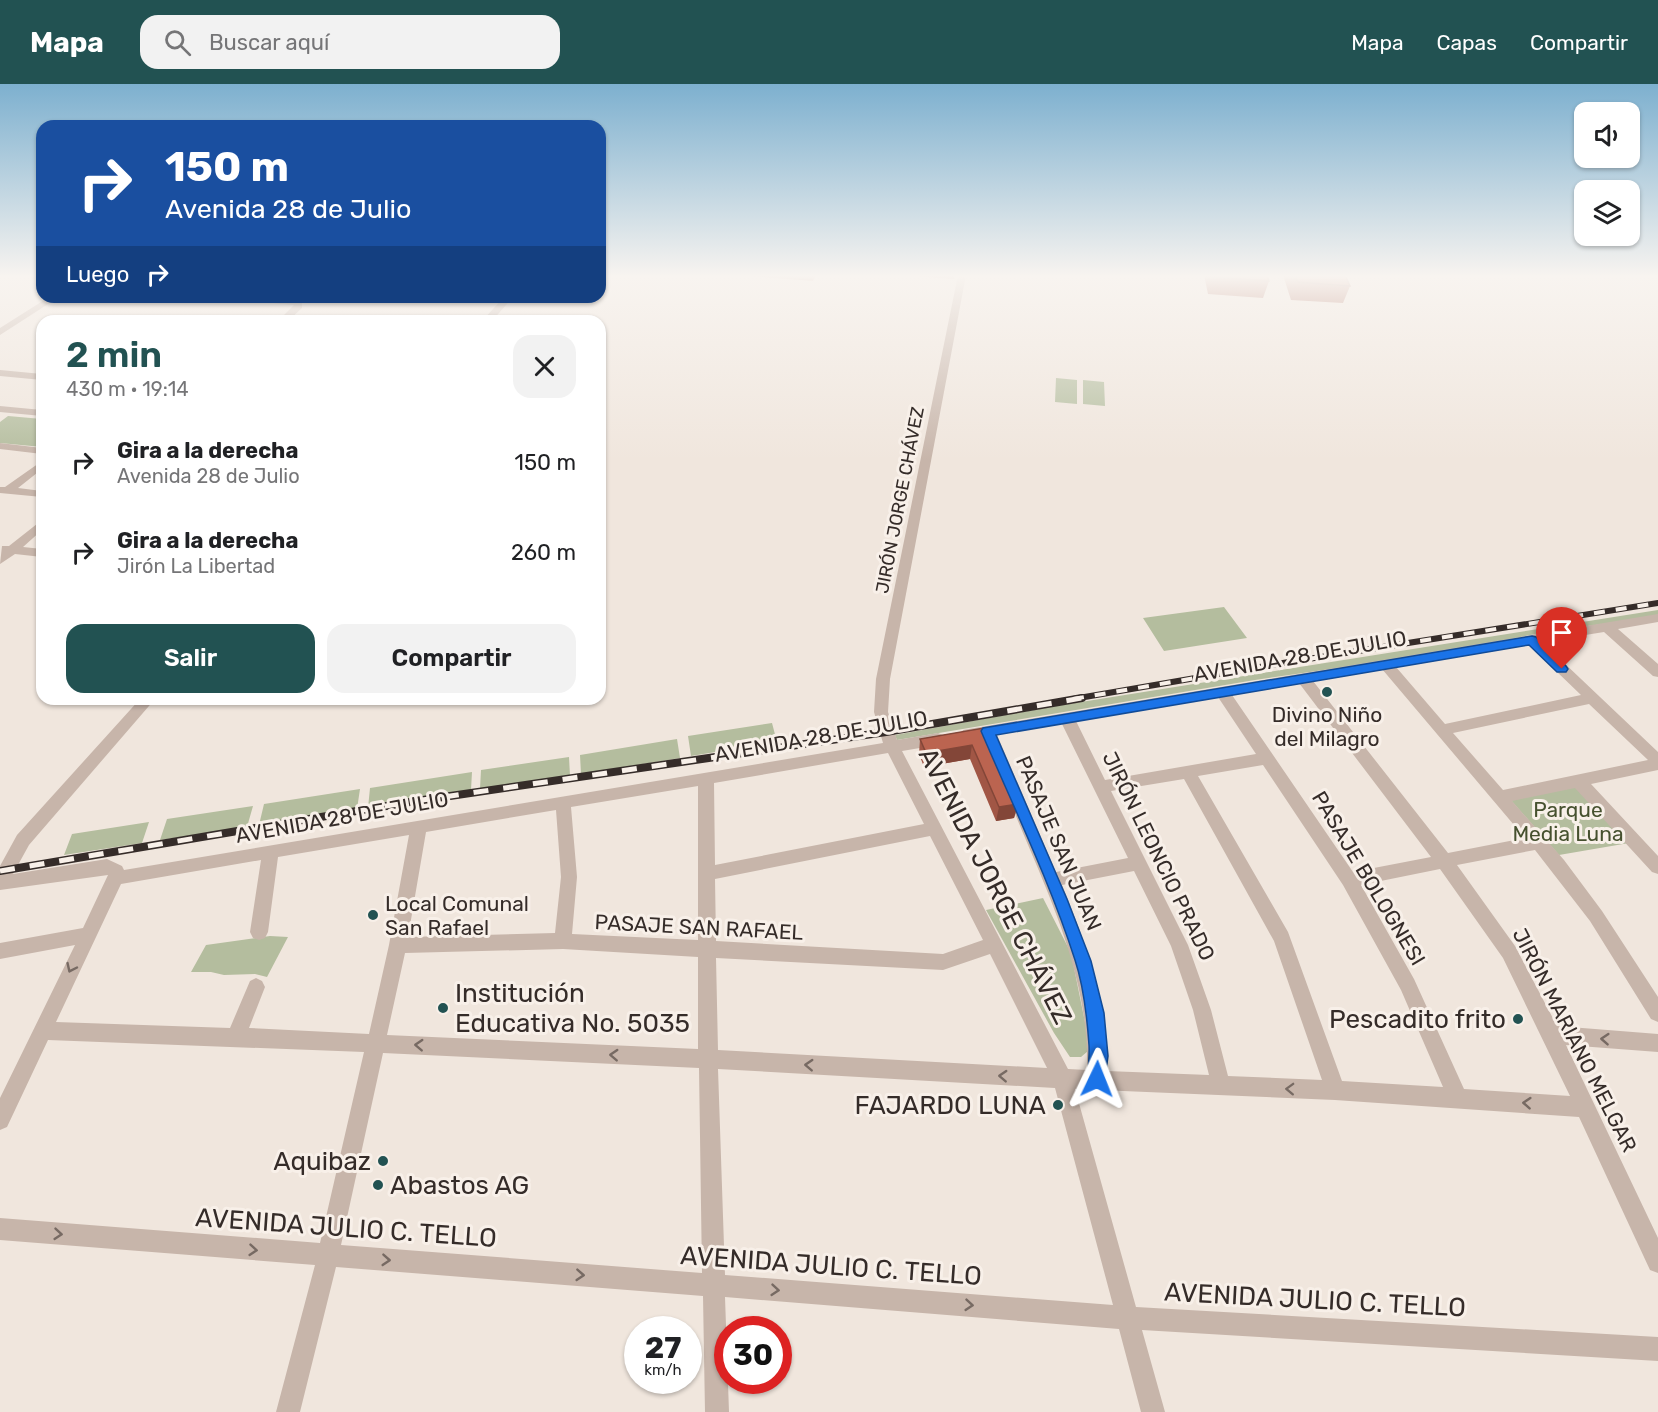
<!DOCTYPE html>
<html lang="es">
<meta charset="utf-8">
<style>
body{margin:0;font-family:Rubik,sans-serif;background:#f2f2f2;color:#202124;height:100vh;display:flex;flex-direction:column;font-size:22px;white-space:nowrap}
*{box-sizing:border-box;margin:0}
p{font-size:20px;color:#757577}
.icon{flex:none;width:33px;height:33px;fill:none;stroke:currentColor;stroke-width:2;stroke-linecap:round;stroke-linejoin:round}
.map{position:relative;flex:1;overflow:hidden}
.sheet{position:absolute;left:36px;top:231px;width:570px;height:390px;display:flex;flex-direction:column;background:#fff;border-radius:18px;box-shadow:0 2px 4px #0004}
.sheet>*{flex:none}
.top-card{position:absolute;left:36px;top:36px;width:570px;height:183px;border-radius:18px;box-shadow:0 2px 4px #0004;background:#1a4fa0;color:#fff;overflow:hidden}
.tools{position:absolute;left:1574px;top:18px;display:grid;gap:12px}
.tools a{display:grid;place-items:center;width:66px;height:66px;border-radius:12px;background:#fff;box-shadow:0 2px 4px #0004;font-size:30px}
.speed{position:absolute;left:624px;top:1232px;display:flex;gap:12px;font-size:30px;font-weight:700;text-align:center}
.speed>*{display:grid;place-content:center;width:78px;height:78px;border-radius:50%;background:#fff;box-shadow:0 2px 4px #0004;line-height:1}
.speed small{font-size:15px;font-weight:400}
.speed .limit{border:9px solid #d22;background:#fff;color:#111}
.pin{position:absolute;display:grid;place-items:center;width:51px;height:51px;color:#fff;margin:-62px -26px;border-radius:50% 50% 50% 0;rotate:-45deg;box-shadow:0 0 6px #0007}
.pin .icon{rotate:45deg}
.me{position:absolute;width:66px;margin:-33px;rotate:2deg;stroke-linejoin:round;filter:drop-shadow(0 0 4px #0008)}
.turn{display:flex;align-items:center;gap:21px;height:126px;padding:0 30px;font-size:27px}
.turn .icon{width:78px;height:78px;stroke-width:2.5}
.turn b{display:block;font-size:42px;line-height:51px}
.then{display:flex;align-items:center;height:57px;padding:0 30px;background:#0003;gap:12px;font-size:22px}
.round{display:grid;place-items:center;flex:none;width:63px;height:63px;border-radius:18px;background:#f2f2f2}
.summary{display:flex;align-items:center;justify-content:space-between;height:102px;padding:0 30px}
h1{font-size:36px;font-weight:600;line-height:45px;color:#225252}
.button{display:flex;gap:12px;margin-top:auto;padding:12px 30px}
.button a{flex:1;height:69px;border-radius:18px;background:#225252;color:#fff;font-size:24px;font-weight:600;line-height:69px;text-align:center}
.button a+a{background:#f2f2f2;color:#202124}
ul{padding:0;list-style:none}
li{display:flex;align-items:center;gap:18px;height:90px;padding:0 30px}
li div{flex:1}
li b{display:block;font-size:22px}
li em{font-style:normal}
header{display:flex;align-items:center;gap:36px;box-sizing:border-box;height:84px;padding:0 30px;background:#225252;color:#fff}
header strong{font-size:28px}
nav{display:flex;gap:33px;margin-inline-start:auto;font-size:21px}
.search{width:420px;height:54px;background:#f2f2f2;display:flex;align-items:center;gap:15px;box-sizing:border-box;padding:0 21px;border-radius:18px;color:#757577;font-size:22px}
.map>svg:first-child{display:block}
.green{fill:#b4bd9e}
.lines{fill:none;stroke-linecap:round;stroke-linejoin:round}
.minor{fill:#c7b5aa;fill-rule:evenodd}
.rail-far1-casing{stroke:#352c29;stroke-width:6}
.rail-casing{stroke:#352c29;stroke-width:8}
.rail-far1{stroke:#f8f0e9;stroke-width:4;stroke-dasharray:11;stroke-linecap:butt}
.rail{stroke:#f8f0e9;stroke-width:5;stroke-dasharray:15;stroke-linecap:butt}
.wall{fill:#a15645}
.shaded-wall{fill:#834638}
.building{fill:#bb6450;stroke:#834638;stroke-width:1.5}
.oneway{stroke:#776a63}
.route{fill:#1a73e8;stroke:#114b97;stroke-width:1.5}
.poi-dot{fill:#225252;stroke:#f8f0e9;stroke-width:2}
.labels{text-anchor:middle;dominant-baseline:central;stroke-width:6;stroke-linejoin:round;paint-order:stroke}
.far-street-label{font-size:18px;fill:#352c29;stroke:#f8f0e9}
.street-label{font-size:21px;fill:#352c29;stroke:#f8f0e9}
.poi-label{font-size:21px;fill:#352c29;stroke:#f8f0e9}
.park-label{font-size:21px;fill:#46512f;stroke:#f8f0e9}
.near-street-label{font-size:26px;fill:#352c29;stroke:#f8f0e9}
.near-poi-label{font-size:26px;fill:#352c29;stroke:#f8f0e9;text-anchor:end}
</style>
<header>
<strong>Mapa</strong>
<div class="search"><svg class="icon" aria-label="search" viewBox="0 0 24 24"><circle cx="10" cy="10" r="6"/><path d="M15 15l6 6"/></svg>Buscar aquí</div>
<nav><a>Mapa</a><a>Capas</a><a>Compartir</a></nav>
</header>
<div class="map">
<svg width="1658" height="1328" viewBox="0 0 1658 1328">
<rect width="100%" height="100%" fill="#f0e6dd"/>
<!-- green -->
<path class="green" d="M 1056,294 L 1077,296 L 1077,320 L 1055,318 Z
M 1083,296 L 1104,298 L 1105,322 L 1083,320 Z
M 8,332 L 42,335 L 42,363 L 0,359 L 0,338 Z
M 1224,523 L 1247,554 L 1164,567 L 1143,534 Z
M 1658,526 L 1658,533 L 1556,546 L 1434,570 L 1255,596 L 897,656 L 895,651 L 1056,622 Z
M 772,639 L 777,658 L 691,672 L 688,652 Z
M 677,655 L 680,674 L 581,690 L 580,671 Z
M 569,673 L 570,692 L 480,705 L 481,686 Z
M 472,688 L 471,706 L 368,724 L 370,704 Z
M 1577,702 L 1629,759 L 1559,771 L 1509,714 Z
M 360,705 L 357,725 L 259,741 L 264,720 Z
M 253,722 L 247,743 L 160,756 L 167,735 Z
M 149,738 L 142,759 L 64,771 L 72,750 Z
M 1043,814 L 1071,869 L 1086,943 L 1088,967 L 1081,973 L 1070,973 L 1054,949 L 986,826 Z
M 270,852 L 288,853 L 267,893 L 255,890 L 224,891 L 211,888 L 191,888 L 206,861 Z"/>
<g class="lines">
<!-- minor -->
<path class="minor" d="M 16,191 L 42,191 L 42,196 Z
M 958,191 L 966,191 L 890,595 L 888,628 L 897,656 L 938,649 L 943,651 L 945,655 L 943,659 L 938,661 L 902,667 L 1068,985 L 1087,986 C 1089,911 1063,844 1034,775 C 1017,735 1000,694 983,653 L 968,656 L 963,654 L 961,650 L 963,646 L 1658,530 L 1658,538 L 1618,545 L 1658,580 L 1658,593 L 1653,592 L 1604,548 L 1542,558 L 1658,668 L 1658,686 L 1591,700 L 1658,772 L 1658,790 L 1652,788 L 1575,704 L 1512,717 L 1564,776 L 1602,827 L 1658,913 L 1658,938 L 1651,935 L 1590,837 L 1535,766 L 1457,781 L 1515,862 L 1557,942 L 1658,950 L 1658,968 L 1566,961 L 1658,1154 L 1658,1189 L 1650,1186 L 1579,1033 L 1335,1016 L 1075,1005 L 1136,1223 L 1658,1253 L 1658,1277 L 1142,1246 L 1165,1328 L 1141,1328 L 1119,1245 L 725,1213 L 729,1328 L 705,1328 L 703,1212 L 336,1183 L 300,1328 L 276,1328 L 315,1181 L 0,1156 L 0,1134 L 320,1159 L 364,968 L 48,956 L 7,1043 L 0,1046 L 0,1014 L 75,861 L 0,875 L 0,859 L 83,844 L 108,791 L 0,806 L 0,782 L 17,751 L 140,615 L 155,615 L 29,761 L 13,790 L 107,775 L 122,782 L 124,786 L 883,659 L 874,628 L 876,595 ZM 1528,560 L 1581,611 L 1445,640 L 1396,583 ZM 1382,585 L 1525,754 L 1448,769 L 1313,597 ZM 1299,599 L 1431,773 L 1353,788 L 1232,611 ZM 1218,613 L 1256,670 L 1105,696 L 1076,637 ZM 1589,620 L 1648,676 L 1503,706 L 1453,649 ZM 1062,640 L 1128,774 L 1056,788 L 997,651 ZM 888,669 L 924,740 L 715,781 L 714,699 ZM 1263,681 L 1343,801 L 1401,906 L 1443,1003 L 1342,997 L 1288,848 L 1198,692 ZM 1184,695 L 1274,857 L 1322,996 L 1228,992 L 1211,926 L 1188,861 L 1111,707 ZM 698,702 L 698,856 L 572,850 L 577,793 L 571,723 ZM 556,726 L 561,793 L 555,849 L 408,853 L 426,748 ZM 409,751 L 389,861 L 369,950 L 249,944 L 265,903 L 262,897 L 256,894 L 250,897 L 230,944 L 56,938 L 121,800 L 261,776 L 250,848 L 253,854 L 259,856 L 265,854 L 268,848 L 278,773 ZM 930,752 L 983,856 L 943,870 L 716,857 L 715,795 ZM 1440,785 L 1503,874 L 1570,1012 L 1464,1005 L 1414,895 L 1361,801 ZM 1134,787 L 1171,862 L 1193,926 L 1209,991 L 1107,987 C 1107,921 1087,861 1062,801 ZM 563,865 L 698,873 L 698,965 L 387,951 L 405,869 ZM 990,870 L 1047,984 L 718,966 L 716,874 L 943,886 ZM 383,969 L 699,984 L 702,1189 L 341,1161 ZM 718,985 L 1055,1004 L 1113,1221 L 725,1191 Z
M 49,213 L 59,213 L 0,251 L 0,244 Z
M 228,213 L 298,216 L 302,219 L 302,224 L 288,237 L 278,237 L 294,221 L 232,216 Z
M 504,213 L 513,213 L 492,237 L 482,237 Z
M 0,286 L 42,290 L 42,296 L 0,292 Z
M 0,322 L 42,326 L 42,332 L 0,328 Z
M 0,359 L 42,364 L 42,370 L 0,365 Z
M 42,377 L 42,385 L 18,404 L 42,407 L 42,413 L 0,409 L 0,403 L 5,403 Z
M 42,436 L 42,446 L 23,463 L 42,465 L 42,473 L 15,470 L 0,480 L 2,462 L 9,462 Z"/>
<defs>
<path id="rail-far1" d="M 1073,615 L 1283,579 L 1658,519"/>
<path id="rail" d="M 0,787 L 416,717 L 886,648 L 1082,614"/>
</defs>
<!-- rail-far1 casing -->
<use href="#rail-far1" class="rail-far1-casing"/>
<!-- rail casing -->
<use href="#rail" class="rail-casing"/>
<!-- rail-far1 -->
<use href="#rail-far1" class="rail-far1"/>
<!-- rail -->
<use href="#rail" class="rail"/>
</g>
<!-- wall -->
<path class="wall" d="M 735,191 L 816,191 L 813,197 Z
M 898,191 L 954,191 L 954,195 Z
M 1204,191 L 1267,191 L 1269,197 L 1263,214 L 1208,210 Z
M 1283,191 L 1345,191 L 1350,202 L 1343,219 L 1291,216 Z
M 984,644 L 1018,720 L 1014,734 L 996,737 L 970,675 L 924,683 L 919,670 L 920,655 Z"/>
<!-- shaded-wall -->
<path class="shaded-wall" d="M 972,661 L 970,675 L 924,683 L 926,669 Z
M 1018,720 L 1014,734 L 996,737 L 999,723 Z"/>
<!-- building -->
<path class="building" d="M 1213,191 L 1267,191 L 1269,197 L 1213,193 Z
M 1295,191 L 1345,191 L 1350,202 L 1298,198 Z
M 984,644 L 1018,720 L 999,723 L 972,661 L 926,669 L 920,655 Z"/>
<!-- one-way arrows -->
<defs><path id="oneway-chevron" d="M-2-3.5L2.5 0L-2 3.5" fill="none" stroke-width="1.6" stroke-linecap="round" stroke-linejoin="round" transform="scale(1.5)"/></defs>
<g class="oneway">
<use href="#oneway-chevron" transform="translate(71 884) rotate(115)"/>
<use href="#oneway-chevron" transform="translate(1605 955) rotate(-176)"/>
<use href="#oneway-chevron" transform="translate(419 961) rotate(-177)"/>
<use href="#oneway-chevron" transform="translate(614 971) rotate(-177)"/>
<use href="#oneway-chevron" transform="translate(809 981) rotate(-177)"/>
<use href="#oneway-chevron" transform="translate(1003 992) rotate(-177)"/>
<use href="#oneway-chevron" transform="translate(1290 1005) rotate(-178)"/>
<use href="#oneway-chevron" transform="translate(1527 1019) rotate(-176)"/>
<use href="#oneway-chevron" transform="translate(58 1150) rotate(5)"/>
<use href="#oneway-chevron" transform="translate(253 1166) rotate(5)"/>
<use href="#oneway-chevron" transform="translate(386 1176) rotate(4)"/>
<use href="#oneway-chevron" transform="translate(580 1191) rotate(4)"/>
<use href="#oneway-chevron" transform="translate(775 1206) rotate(5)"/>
<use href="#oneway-chevron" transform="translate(969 1221) rotate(5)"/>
</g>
<!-- sky -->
<linearGradient id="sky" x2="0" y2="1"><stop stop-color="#7db0cf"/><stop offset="0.51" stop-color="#f8f4f0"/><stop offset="1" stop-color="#f8f4f0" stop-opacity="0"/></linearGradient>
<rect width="1658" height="377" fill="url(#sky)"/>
<!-- route -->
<path class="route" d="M 1532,552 L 1536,553 L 1566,582 L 1568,585 L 1566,588 L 1557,588 L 1529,561 L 996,651 L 1067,815 L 1091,877 L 1104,929 L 1108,972 L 1104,1002 L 1097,1004 L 1091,1002 C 1086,990 1090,974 1089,961 C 1087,932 1084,903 1075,876 C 1050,798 1013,722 981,647 L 983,644 Z"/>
<!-- markers -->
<g class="poi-dot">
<circle cx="1327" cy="608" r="6"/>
<circle cx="373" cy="831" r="6"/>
<circle cx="443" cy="924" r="6"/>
<circle cx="1518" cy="935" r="6"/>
<circle cx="1058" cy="1021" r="6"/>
<circle cx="383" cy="1077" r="6"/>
<circle cx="378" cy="1101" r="6"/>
</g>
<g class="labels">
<!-- far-street labels -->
<g class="far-street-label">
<text transform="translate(900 416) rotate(-79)">JIRÓN JORGE CHÁVEZ</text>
</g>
<!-- street labels -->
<g class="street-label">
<text transform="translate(1300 572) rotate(-10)">AVENIDA 28 DE JULIO</text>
<text transform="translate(821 652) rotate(-10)">AVENIDA 28 DE JULIO</text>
<text transform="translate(342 733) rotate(-10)">AVENIDA 28 DE JULIO</text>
<text transform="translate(1059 759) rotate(67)">PASAJE SAN JUAN</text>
<text transform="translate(1159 772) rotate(64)">JIRÓN LEONCIO PRADO</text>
<text transform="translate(1369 794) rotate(59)">PASAJE BOLOGNESI</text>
<text transform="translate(699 843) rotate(3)">PASAJE SAN RAFAEL</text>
<text transform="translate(1575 956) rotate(63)">JIRÓN MARIANO MELGAR</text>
</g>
<!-- poi labels -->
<g class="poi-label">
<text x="1327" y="630">Divino Niño<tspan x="1327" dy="24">del Milagro</tspan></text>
<text x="385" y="819" text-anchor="start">Local Comunal<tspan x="385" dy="24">San Rafael</tspan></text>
</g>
<!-- park labels -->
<g class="park-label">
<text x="1568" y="725">Parque<tspan x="1568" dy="24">Media Luna</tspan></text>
</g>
<!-- near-street labels -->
<g class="near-street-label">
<text transform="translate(995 802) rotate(63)">AVENIDA JORGE CHÁVEZ</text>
<text transform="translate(346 1144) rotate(4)">AVENIDA JULIO C. TELLO</text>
<text transform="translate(831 1182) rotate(4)">AVENIDA JULIO C. TELLO</text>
<text transform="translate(1315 1216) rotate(3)">AVENIDA JULIO C. TELLO</text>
</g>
<!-- near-poi labels -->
<g class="near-poi-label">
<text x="455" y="909" text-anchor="start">Institución<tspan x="455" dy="30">Educativa No. 5035</tspan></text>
<text x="1506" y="935">Pescadito frito</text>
<text x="1046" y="1021">FAJARDO LUNA</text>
<text x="371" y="1077">Aquibaz</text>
<text x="390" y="1101" text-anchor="start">Abastos AG</text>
</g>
</g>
</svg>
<div class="tools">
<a><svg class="icon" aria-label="sound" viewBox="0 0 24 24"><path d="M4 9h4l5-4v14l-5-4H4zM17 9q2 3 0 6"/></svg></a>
<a><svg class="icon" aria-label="layers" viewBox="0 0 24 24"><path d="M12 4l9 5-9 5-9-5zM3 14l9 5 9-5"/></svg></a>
</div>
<div class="speed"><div>27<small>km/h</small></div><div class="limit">30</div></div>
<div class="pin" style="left:1562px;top:585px;background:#d93025"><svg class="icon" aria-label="arrive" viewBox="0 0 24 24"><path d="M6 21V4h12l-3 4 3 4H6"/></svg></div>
<svg class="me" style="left:1097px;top:995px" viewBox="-20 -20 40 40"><path d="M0-17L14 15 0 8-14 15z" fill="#1a73e8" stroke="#fff" stroke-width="4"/></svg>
<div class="top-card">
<div class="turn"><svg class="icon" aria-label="right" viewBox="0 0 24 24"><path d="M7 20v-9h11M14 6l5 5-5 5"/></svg><div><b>150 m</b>Avenida 28 de Julio</div></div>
<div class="then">Luego<svg class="icon" aria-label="right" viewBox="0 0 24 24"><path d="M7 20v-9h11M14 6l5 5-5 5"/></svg></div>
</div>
<section class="sheet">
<div class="summary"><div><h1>2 min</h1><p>430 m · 19:14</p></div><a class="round"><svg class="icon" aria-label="close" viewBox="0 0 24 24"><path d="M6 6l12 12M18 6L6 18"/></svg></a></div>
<ul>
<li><svg class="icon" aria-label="right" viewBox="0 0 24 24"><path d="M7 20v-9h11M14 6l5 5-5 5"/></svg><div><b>Gira a la derecha</b><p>Avenida 28 de Julio</p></div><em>150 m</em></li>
<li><svg class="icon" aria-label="right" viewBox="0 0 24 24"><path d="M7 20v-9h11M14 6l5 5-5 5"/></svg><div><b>Gira a la derecha</b><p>Jirón La Libertad</p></div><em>260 m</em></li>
</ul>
<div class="button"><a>Salir</a><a>Compartir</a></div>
</section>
</div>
